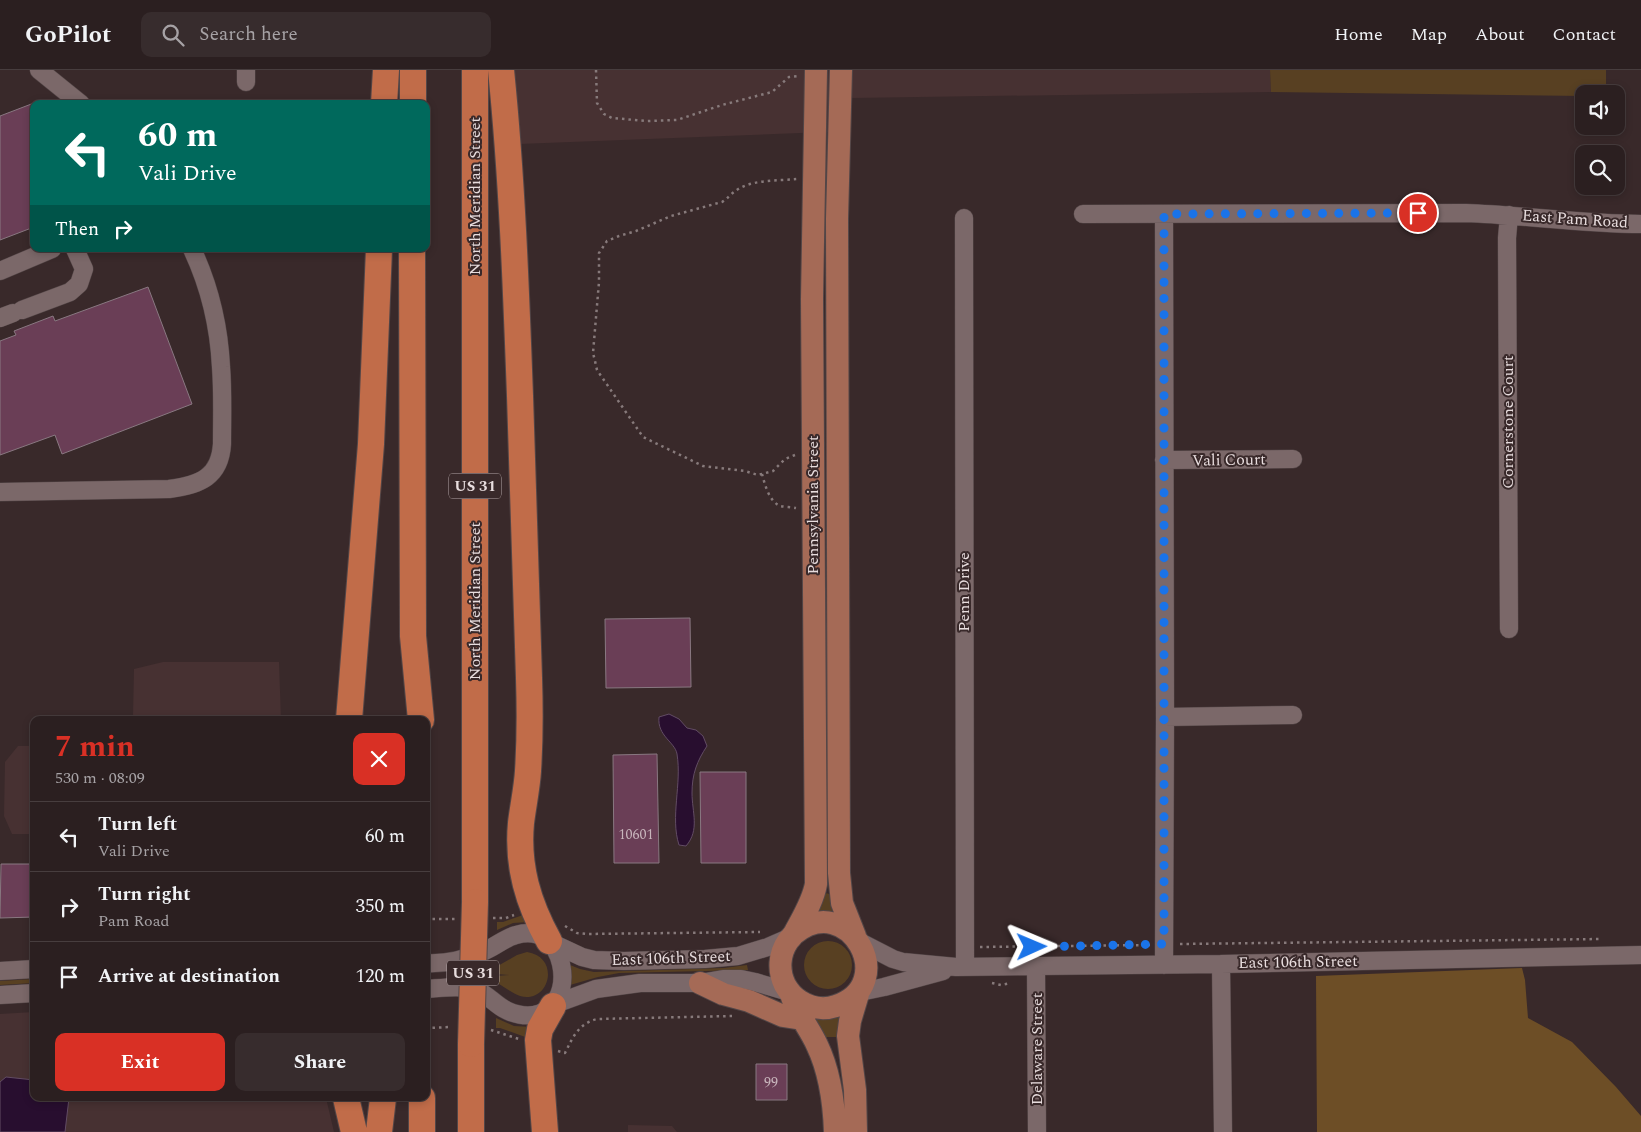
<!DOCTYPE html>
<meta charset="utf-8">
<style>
body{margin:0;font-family:Spectral,serif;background:#372c2d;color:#f1f3f6;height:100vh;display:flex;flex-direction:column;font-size:19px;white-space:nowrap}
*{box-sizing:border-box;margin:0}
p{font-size:16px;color:#a6a2a5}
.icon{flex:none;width:28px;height:28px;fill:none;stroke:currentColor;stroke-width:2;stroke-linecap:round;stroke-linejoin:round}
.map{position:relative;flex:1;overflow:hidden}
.side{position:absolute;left:30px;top:646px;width:400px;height:385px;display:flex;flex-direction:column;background:#2b1f20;border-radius:10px;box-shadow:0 2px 8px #0003,0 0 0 1px #473d3e}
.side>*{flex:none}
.guide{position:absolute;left:30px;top:30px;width:400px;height:152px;border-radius:10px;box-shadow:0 2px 8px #0003,0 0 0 1px #473d3e;background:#00695c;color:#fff;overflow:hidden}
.fabs{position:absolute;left:1575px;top:15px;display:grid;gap:10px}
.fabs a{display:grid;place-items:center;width:50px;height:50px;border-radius:10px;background:#2b1f20;box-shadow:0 2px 8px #0003,0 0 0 1px #473d3e;font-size:25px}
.pin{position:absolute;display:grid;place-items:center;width:42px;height:42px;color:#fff;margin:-21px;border:2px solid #fff;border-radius:50%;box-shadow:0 1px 5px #0007}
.me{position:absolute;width:55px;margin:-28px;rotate:89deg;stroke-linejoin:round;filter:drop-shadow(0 0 4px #0008)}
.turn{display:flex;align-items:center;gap:18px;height:105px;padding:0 25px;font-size:22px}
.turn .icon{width:65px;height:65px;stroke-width:2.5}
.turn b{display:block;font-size:35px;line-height:42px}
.then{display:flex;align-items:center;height:48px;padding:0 25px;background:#0003;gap:10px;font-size:19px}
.round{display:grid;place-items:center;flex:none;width:52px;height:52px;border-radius:10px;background:#372c2d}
.head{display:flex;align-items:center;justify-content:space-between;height:85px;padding:0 25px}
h1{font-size:30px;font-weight:700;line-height:38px;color:#d93025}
.action{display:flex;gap:10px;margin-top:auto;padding:10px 25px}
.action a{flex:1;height:58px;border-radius:10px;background:#d93025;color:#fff;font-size:20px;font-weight:700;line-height:58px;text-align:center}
.action a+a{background:#372c2d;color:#f1f3f6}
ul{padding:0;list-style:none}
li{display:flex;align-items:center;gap:15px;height:70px;padding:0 25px;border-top:1px solid #473d3e}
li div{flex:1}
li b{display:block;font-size:19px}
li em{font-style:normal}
header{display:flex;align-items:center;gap:30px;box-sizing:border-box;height:70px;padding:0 25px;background:#2b1f20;border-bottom:1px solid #473d3e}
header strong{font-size:24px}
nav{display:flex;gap:28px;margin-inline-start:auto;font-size:18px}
.search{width:350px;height:45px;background:#372c2d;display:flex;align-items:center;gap:12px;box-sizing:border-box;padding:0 18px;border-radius:10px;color:#a6a2a5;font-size:19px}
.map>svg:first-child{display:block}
.built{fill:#473132}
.green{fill:#584022}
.forest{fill:#6d4e26}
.water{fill:#280e2f;stroke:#624c64}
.building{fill:#6a3e56;stroke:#897881}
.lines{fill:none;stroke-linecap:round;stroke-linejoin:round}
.minor-casing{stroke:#534647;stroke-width:19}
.major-casing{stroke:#534647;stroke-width:24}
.highway-casing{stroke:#534647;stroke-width:28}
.path{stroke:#877a7b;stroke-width:2.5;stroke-dasharray:2.5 4;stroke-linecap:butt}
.minor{stroke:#7b6869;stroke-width:18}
.major{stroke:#a56a56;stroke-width:22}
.highway{stroke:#c16c49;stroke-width:26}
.highway-bridge-casing{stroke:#534647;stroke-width:28;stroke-linecap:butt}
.highway-bridge{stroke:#c16c49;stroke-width:26}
.route{stroke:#1a73e8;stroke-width:9;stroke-dasharray:0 16.2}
.labels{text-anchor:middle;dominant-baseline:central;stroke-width:4;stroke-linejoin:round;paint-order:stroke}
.number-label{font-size:14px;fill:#c8b5bc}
.shield{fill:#39292a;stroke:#b4a7a8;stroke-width:1}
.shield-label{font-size:15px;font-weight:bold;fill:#e8ddde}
.street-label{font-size:16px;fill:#e8ddde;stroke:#39292a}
</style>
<header>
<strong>GoPilot</strong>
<div class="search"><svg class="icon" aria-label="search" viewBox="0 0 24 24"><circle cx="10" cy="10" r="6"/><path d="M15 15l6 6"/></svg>Search here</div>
<nav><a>Home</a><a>Map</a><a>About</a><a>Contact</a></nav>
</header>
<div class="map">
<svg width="1641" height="1062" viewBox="0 0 1641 1062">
<rect width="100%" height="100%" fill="#39292a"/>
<!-- built -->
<path class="built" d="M 514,0 L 1270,0 L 1271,22 L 852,28 L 851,61 L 519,74 Z
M 163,592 L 279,592 L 281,650 L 108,650 L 108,647 L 133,647 L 134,599 Z
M 18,676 L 34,676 L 34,764 L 12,764 L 4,746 L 5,692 Z
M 34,942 L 34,1028 L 326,1028 L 334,1062 L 0,1062 L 0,944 Z
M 628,1055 L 672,1056 L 677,1062 L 628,1062 Z"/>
<!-- green -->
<path class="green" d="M 1270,0 L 1606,0 L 1606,24 L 1584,24 L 1584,26 L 1271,22 Z
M 825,823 L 830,824 L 832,841 L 831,842 L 822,842 L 819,840 Z
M 526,844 L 528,852 L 513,853 L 497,860 L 497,852 L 503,852 Z
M804 895a24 24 0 1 1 48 0a24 24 0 1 1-48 0Z
M 527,882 C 561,887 550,934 520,926 C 512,923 504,917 496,912 L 496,906 L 509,905 L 496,904 L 496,897 L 517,885 Z
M 570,895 L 580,899 L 594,902 L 724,898 L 747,895 L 748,900 L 619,903 L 598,907 L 570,915 Z
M 34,909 L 34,913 L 0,915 L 0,911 Z
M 839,947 L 841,948 L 839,967 L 825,967 L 816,949 Z
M 496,948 L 514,956 L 531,957 L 528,968 L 500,958 L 496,958 Z"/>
<!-- forest -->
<path class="forest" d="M 1522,898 L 1525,910 L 1528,948 L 1572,972 L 1616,1017 L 1641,1046 L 1641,1062 L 1317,1062 L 1316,906 Z"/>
<!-- water -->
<path class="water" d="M 669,644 L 679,649 L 687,658 L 696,660 L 703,666 L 707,676 C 697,691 692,704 692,723 C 692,742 700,760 686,776 L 679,775 C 670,747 682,714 677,684 C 675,672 657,666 659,647 Z
M 6,1007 L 34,1010 L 34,1028 L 69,1028 L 65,1062 L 0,1062 L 0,1012 Z"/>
<!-- building -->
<path class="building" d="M 34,33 L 34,157 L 0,170 L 0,46 Z
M 148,217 L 192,334 L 62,384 L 55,365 L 0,385 L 0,271 L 16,265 L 14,261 L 53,246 L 55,251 Z
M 690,548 L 691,617 L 606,618 L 605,549 Z
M 657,684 L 659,793 L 614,793 L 613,685 Z
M 700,702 L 746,702 L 746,793 L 701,793 Z
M 1,794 L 32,794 L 32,799 L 34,799 L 34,847 L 0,848 Z
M 756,994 L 787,994 L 787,1030 L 756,1030 Z"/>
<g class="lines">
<defs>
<path id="minor" d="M 39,0 L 81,34
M 246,0 L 246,12
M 1083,144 L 1466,143 C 1524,145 1582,154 1641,154
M 964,148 L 965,896
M 0,201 L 52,179
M 22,240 L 70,222 L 79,214 L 84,199 L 75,179
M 0,248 L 13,243
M 1164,390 L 1293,389
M 0,422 L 169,419 C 200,415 220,407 222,374 C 222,348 223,322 221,297 C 219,257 209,215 192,179
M 1509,559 L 1507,168 L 1509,145
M 1165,647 L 1293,645
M 858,871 L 893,889 L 903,892 L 956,897 L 1221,894 L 1641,885
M 552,873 L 582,887 L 594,890 L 624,891 L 705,889 L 738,886 L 768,877 L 791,867
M 426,893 C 445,894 464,890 482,882 C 494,878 504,868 516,865 C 540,858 556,872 561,894 C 569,930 543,956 508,941 C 496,936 488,924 476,920 C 461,915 442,918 426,919
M 1221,894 L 1223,1062
M 1164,895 L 1165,647 L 1164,144
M 1036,896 L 1037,1062
M 0,901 L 34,899
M 860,922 L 884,917 L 943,901
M 0,925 L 34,923
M 555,934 L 596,919 L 640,913 L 700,913 L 723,909 L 741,909 L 755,912 L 789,922"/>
<path id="major" d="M 841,0 L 837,149 L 839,803 L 842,833 L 855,866
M 794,864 C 849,819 901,915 836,936 C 824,940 811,938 800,931 C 793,927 789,922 785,915 C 778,901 779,884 788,871 C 790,868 793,866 795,862 C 803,847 813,831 816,814 L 812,229 L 816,0
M 700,913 L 723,924 L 749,931 L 783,946 L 802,949
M 791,924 C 796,943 809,957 817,975 C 830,1002 834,1033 835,1062
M 856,1062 L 855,1020 L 848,966 L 850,951 L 858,924"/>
<path id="highway" d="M 475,0 L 475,832
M 501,0 C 512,108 516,217 520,326 C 523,420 526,514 529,608 C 530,639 530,670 528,701 C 527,718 523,736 521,753 C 517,796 528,833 549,871
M 384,34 L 386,0
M 413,34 L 413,0
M 412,179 L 413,566 L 421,650
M 349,650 L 371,374 L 379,179
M 346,1028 L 354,1062
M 422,1028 L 422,1062
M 379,1062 L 383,1028
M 471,1062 L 471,974
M 545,1062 L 538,970 L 540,959 L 553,936"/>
</defs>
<!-- minor casing -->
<use href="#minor" class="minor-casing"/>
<!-- major casing -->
<use href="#major" class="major-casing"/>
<!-- highway casing -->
<use href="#highway" class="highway-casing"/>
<!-- path -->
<path class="path" d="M 596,0 L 597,33 L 604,44 L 612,48 L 647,51 L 677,50 L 722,35 L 772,22 L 789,7 L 798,6
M 795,385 L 785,389 L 773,401 L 758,405 L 745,401 L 703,396 L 643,367 L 597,300 L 595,291 L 593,283 L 599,212 L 599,183 L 607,171 L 619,166 L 636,161 L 671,146 L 722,132 C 727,129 730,125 734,122 C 750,109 777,111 797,109
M 762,404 C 765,415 769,431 780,436 C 785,437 791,437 796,438
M 493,848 L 506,848 L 514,845
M 426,849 L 455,849
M 565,856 L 577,863 L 587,864 L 760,862
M 1180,874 L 1602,869
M 980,877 L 1150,875
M 992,913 L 1001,915 L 1011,913
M 426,958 L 451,957
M 491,960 L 519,969
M 558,981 L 565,983 C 573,967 578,954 597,949 L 732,946"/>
<!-- minor -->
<use href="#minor" class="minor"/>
<!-- major -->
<use href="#major" class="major"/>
<!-- highway -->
<use href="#highway" class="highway"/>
<defs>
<path id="highway-bridge" d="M 471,974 L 475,832"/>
</defs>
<!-- highway-bridge casing -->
<use href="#highway-bridge" class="highway-bridge-casing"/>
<!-- highway-bridge -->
<use href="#highway-bridge" class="highway-bridge"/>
</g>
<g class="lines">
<!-- route -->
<path class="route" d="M 1032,877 L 1164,874 L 1164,144 L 1418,143"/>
</g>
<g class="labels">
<!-- number labels -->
<g class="number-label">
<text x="636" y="764">10601</text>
<text x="771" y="1012">99</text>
</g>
<!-- shield labels -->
<g class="shield">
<rect x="449" y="403.5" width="52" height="25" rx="4"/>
<rect x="447" y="890.5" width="52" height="25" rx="4"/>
</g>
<g class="shield-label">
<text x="475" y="416">US 31</text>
<text x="473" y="903">US 31</text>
</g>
<!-- street labels -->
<g class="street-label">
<text transform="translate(475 126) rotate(-90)">North Meridian Street</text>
<text transform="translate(1575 149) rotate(4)">East Pam Road</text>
<text transform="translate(1508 352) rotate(-90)">Cornerstone Court</text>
<text transform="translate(1229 390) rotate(-1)">Vali Court</text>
<text transform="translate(813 435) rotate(-90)">Pennsylvania Street</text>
<text transform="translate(964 522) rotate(-90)">Penn Drive</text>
<text transform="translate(475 531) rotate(-90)">North Meridian Street</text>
<text transform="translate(671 888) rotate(-2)">East 106th Street</text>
<text transform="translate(1298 892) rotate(-1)">East 106th Street</text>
<text transform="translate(1037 979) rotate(-90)">Delaware Street</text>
</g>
</g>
</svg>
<div class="fabs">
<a><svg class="icon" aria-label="sound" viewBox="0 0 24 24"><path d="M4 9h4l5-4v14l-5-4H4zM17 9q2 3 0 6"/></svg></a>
<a><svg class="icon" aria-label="search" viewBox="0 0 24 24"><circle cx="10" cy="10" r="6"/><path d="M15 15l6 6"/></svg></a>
</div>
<div class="pin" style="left:1418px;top:143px;background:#d93025"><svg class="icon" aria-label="arrive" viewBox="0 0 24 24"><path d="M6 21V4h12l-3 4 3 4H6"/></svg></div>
<svg class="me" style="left:1032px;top:877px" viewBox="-20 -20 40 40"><path d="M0-17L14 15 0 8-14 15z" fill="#1a73e8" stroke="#fff" stroke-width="4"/></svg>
<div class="guide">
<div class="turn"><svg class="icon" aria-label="left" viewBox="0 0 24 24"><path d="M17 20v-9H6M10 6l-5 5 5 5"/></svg><div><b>60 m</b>Vali Drive</div></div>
<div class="then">Then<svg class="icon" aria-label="right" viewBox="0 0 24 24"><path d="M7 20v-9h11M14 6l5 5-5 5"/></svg></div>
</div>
<section class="side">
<div class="head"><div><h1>7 min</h1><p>530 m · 08:09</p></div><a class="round" style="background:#d93025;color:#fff"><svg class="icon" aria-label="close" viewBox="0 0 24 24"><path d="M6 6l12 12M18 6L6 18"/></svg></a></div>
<ul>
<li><svg class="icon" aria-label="left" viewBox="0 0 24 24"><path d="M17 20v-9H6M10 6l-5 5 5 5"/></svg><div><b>Turn left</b><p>Vali Drive</p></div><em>60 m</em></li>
<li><svg class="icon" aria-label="right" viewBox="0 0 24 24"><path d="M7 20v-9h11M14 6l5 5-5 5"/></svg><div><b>Turn right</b><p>Pam Road</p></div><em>350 m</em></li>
<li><svg class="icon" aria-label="arrive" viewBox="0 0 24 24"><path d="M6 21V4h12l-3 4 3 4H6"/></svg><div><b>Arrive at destination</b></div><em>120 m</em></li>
</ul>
<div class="action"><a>Exit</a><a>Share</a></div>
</section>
</div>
